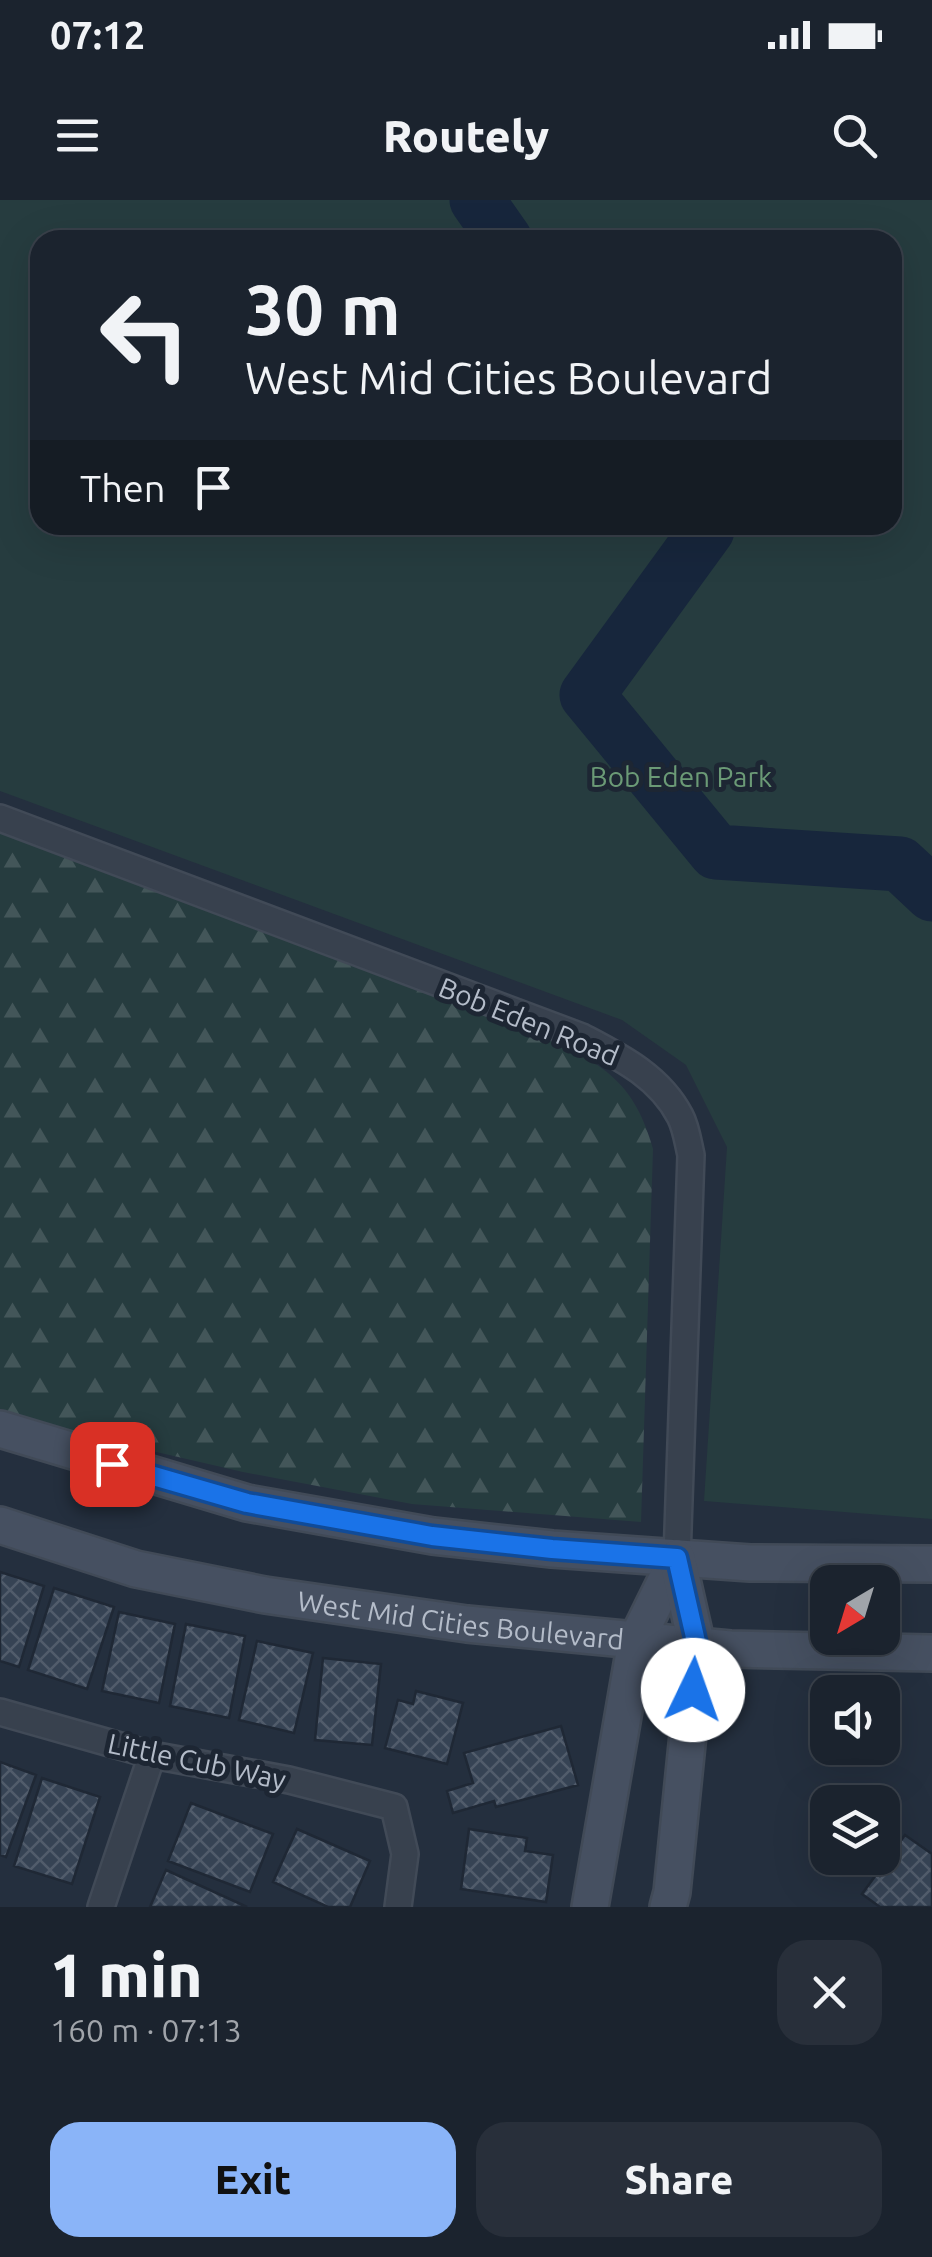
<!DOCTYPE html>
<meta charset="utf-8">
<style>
body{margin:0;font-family:Ubuntu,sans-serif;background:#282f3a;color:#f1f3f6;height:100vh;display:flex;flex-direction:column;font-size:38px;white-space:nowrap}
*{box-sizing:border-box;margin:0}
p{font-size:32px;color:#a0a4aa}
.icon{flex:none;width:55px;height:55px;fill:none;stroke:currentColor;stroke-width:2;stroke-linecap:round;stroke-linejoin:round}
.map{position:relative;height:1707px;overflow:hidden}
.drawer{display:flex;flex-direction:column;background:#1b232e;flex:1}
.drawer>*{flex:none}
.guide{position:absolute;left:30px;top:30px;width:872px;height:305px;border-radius:30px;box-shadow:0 10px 40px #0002,0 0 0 2px #39404a;background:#1b232e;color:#f1f3f6;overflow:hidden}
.needle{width:65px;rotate:218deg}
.fabs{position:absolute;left:810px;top:1365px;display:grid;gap:20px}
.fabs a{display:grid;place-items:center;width:90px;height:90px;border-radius:20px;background:#1b232e;box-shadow:0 10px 40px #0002,0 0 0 2px #39404a;font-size:50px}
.pin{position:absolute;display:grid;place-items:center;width:85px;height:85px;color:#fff;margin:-42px;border-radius:20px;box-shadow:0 5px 15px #0006}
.me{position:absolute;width:110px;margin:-55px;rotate:3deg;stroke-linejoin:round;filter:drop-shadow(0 0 8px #0008)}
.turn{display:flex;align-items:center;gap:35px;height:210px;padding:0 50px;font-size:45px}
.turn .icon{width:130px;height:130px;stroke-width:2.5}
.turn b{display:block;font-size:70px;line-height:85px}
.then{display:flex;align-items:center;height:95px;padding:0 50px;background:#0003;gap:20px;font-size:38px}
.round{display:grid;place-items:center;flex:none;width:105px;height:105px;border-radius:30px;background:#282f3a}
.headline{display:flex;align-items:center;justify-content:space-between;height:170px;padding:0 50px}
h1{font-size:60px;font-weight:800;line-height:75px}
.action{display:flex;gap:20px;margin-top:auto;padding:20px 50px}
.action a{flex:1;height:115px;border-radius:30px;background:#8ab4f8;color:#111;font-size:40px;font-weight:800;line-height:115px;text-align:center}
.action a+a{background:#282f3a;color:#f1f3f6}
.status{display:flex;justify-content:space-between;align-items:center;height:70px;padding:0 50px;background:#1b232e;direction:ltr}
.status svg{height:28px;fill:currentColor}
header{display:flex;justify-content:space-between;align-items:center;height:130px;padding:0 50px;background:#1b232e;font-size:45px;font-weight:800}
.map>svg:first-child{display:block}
.forest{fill:url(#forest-firs)}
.park{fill:#263c3f;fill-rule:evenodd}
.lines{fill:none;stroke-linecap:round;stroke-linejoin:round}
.river{stroke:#17263c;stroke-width:55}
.building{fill:url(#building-cross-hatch);stroke:#1f2835;stroke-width:2.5}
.street-casing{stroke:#414a57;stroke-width:30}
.secondary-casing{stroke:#414a57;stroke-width:40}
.street{stroke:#38414e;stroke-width:25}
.secondary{stroke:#465061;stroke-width:35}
.route-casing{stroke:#114b97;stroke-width:25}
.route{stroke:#1a73e8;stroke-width:18}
.labels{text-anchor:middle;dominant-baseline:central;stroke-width:10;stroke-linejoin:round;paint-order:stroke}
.park-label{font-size:28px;fill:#6b9a76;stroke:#1d2633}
.street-label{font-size:28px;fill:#b4bcc9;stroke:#1d2633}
</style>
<div class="status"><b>07:12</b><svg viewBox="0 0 49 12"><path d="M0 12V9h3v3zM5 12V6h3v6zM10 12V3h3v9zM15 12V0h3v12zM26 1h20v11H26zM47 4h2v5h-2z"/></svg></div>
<header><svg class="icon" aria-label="menu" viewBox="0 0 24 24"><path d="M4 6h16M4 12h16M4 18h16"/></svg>Routely<svg class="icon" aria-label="search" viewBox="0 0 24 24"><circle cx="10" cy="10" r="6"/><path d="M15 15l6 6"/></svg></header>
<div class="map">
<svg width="932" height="1707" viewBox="0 0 932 1707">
<defs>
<pattern id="forest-firs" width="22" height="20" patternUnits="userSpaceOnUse" patternTransform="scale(2.5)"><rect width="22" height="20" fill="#263c3f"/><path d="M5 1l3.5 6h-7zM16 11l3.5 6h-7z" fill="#435659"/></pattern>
<pattern id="building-cross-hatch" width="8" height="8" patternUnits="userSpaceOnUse" patternTransform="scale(2.5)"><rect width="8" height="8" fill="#364354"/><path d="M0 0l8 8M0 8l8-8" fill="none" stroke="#515c6b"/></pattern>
</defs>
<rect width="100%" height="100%" fill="#242f3e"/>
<!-- forest -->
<path class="forest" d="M 0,631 L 549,837 C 607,868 634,883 653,949 L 641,1322 L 412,1304 L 243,1272 L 70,1232 L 0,1209 Z"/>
<!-- park -->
<path class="park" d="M 0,0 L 932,0 L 932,1319 L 704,1301 L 727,947 L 686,865 L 622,820 L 0,591 ZM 40,40 L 892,40 L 892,325 L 40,325 Z"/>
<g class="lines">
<!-- river -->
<path class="river" d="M 477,0 L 505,40
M 704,325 L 707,330 L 587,495 L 716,652 L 900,664 L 932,694"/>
</g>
<!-- building -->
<path class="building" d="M 0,1372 L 44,1386 L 19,1467 L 0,1461 Z
M 54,1388 L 114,1407 L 87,1489 L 28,1470 Z
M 119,1412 L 175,1424 L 159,1503 L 102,1491 Z
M 186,1424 L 245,1436 L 229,1518 L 170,1506 Z
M 257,1441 L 313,1453 L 294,1533 L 239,1520 Z
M 323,1458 L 381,1464 L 372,1545 L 315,1540 Z
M 416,1491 L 463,1503 L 447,1564 L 385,1548 L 398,1500 L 413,1504 Z
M 561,1526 L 578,1585 L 496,1607 L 494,1601 L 453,1613 L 447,1591 L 473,1583 L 464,1553 Z
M 0,1562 L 36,1575 L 6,1657 L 0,1655 Z
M 42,1578 L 100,1597 L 72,1684 L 14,1666 Z
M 191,1603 L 273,1634 L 250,1692 L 168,1661 Z
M 297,1629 L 370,1661 L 350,1707 L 328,1707 L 273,1682 Z
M 469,1629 L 527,1638 L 525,1651 L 553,1655 L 546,1702 L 461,1689 Z
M 905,1635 L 932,1654 L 932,1707 L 880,1707 L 862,1694 Z
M 166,1670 L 247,1707 L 150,1707 Z"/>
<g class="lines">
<defs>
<path id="street" d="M 0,618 L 582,837 C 620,857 659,876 680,916 C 686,927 688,942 691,955 L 677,1358
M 0,1512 L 152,1555 L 289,1580 L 394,1607 L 405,1654 L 398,1707
M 101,1707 L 152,1555"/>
<g id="secondary">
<path d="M 0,1229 L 247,1303 L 433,1336 L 552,1349 L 750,1363 L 932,1364"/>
<path id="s1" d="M 0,1325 L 136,1369 L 265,1395 L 467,1424 L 730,1449 L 932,1453"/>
<path d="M 590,1707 L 636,1441 L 677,1358"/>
<path d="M 668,1707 L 672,1692 L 697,1446 L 677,1358"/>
</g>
</defs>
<!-- street casing -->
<use href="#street" class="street-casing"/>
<!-- secondary casing -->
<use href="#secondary" class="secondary-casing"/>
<!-- street -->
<use href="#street" class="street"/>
<!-- secondary -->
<use href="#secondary" class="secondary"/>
</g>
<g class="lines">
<defs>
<path id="route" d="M 112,1264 L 247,1303 L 432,1336 L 552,1349 L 677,1358 L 697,1446 L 693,1490"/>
</defs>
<!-- route casing -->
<use href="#route" class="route-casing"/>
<!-- route -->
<use href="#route" class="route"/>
</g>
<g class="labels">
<!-- park labels -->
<g class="park-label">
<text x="681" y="576">Bob Eden Park</text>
</g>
<!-- street labels -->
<g class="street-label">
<text transform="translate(529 821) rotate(22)">Bob Eden Road</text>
<text stroke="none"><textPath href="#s1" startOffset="472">West Mid Cities Boulevard</textPath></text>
<text transform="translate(197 1561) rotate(12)">Little Cub Way</text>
</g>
</g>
</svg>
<div class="fabs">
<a><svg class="needle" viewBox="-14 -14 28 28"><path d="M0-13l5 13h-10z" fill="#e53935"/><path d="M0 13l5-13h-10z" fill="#a0a4aa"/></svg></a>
<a><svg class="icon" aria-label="sound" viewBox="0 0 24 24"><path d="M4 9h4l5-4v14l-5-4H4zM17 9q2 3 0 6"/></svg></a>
<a><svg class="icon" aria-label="layers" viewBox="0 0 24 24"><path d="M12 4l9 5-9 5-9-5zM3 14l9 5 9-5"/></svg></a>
</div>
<div class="pin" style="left:112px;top:1264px;background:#d93025"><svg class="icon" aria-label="arrive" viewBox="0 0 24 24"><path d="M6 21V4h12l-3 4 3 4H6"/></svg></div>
<svg class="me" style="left:693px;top:1490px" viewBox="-20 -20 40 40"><circle r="19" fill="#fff"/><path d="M0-13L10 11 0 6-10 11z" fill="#1a73e8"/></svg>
<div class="guide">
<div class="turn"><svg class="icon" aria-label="left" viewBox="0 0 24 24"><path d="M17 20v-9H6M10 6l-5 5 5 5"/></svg><div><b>30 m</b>West Mid Cities Boulevard</div></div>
<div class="then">Then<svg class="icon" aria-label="arrive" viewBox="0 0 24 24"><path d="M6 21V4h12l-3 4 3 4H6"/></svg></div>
</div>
</div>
<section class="drawer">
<div class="headline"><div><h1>1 min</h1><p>160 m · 07:13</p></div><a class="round"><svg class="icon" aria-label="close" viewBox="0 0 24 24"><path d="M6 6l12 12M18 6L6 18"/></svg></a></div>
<div class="action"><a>Exit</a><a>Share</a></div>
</section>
